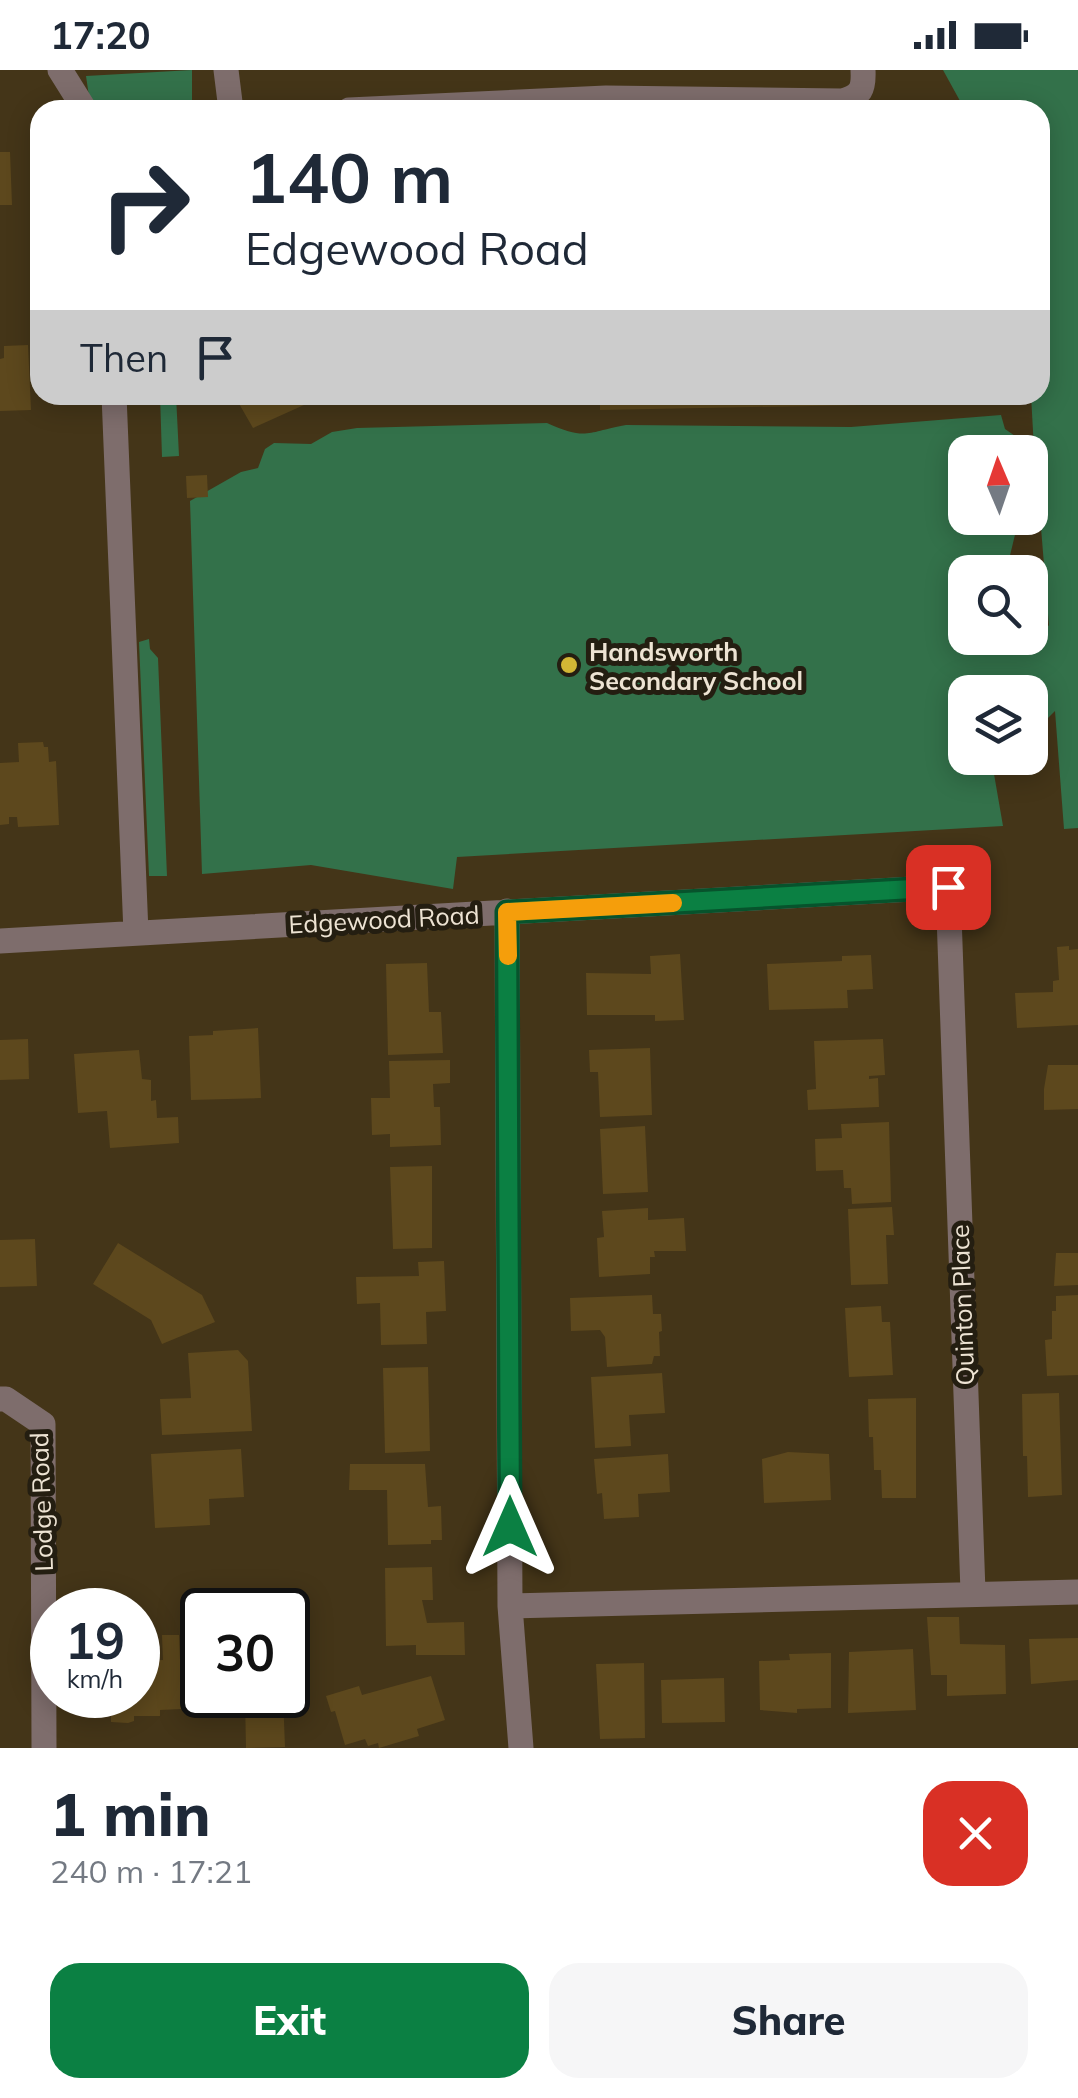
<!DOCTYPE html>
<meta charset="utf-8">
<style>
body{margin:0;font-family:Mulish,sans-serif;background:#f6f6f7;color:#1f2937;height:100vh;display:flex;flex-direction:column;font-size:38px;white-space:nowrap}
*{box-sizing:border-box;margin:0}
p{font-size:32px;color:#747a83}
.icon{flex:none;width:55px;height:55px;fill:none;stroke:currentColor;stroke-width:2;stroke-linecap:round;stroke-linejoin:round}
.map{position:relative;height:1678px;overflow:hidden}
.details{display:flex;flex-direction:column;background:#fff;flex:1}
.details>*{flex:none}
.hud{position:absolute;left:30px;top:30px;width:1020px;height:305px;border-radius:30px;box-shadow:0 5px 25px #0003;background:#fff;color:#1f2937;overflow:hidden}
.needle{width:65px;rotate:358deg}
.fabs{position:absolute;left:948px;top:365px;display:grid;gap:20px}
.fabs a{display:grid;place-items:center;width:100px;height:100px;border-radius:20px;background:#fff;box-shadow:0 5px 25px #0003;font-size:50px}
.speed{position:absolute;left:30px;top:1518px;display:flex;gap:20px;font-size:50px;font-weight:700;text-align:center}
.speed>*{display:grid;place-content:center;width:130px;height:130px;border-radius:50%;background:#fff;box-shadow:0 5px 25px #0003;line-height:1}
.speed small{font-size:25px;font-weight:400}
.speed .limit{border:5px solid #111;border-radius:15px;background:#fff;color:#111}
.pin{position:absolute;display:grid;place-items:center;width:85px;height:85px;color:#fff;margin:-42px;border-radius:20px;box-shadow:0 5px 15px #0006}
.me{position:absolute;width:110px;margin:-55px;rotate:0deg;stroke-linejoin:round;filter:drop-shadow(0 0 8px #0008)}
.turn{display:flex;align-items:center;gap:35px;height:210px;padding:0 50px;font-size:45px}
.turn .icon{width:130px;height:130px;stroke-width:2.5}
.turn b{display:block;font-size:70px;line-height:85px}
.then{display:flex;align-items:center;height:95px;padding:0 50px;background:#0003;gap:20px;font-size:38px}
.round{display:grid;place-items:center;flex:none;width:105px;height:105px;border-radius:30px;background:#f6f6f7}
.head{display:flex;align-items:center;justify-content:space-between;height:170px;padding:0 50px}
h1{font-size:60px;font-weight:800;line-height:75px}
.primary-button{display:flex;gap:20px;margin-top:auto;padding:20px 50px}
.primary-button a{flex:1;height:115px;border-radius:30px;background:#0b8043;color:#fff;font-size:40px;font-weight:800;line-height:115px;text-align:center}
.primary-button a+a{background:#f6f6f7;color:#1f2937}
.status{display:flex;justify-content:space-between;align-items:center;height:70px;padding:0 50px;background:#fff;direction:ltr}
.status svg{height:28px;fill:currentColor}
.map>svg:first-child{display:block}
.green{fill:#33714a;fill-rule:evenodd}
.building{fill:#5d481d}
.lines{fill:none;stroke-linecap:round;stroke-linejoin:round}
.minor{stroke:#7e6d6c;stroke-width:25}
.route-casing{stroke:#07532c;stroke-width:25}
.route{stroke:#0b8043;stroke-width:18}
.slow{stroke:#f59e0b;stroke-width:18}
.poi-dot{fill:#d2b635;stroke:#241e11;stroke-width:4}
.labels{text-anchor:middle;dominant-baseline:central;stroke-width:10;stroke-linejoin:round;paint-order:stroke}
.poi-label{font-size:25px;font-weight:bold;fill:#ede3d3;stroke:#241e11;text-anchor:start}
.street-label{font-size:25px;fill:#ede3d3;stroke:#241e11}
</style>
<div class="status"><b>17:20</b><svg viewBox="0 0 49 12"><path d="M0 12V9h3v3zM5 12V6h3v6zM10 12V3h3v9zM15 12V0h3v12zM26 1h20v11H26zM47 4h2v5h-2z"/></svg></div>
<div class="map">
<svg width="1078" height="1678" viewBox="0 0 1078 1678">
<rect width="100%" height="100%" fill="#443518"/>
<!-- green -->
<path class="green" d="M 192,0 L 192,40 L 91,40 L 86,6 Z
M 943,0 L 1078,0 L 1078,758 L 1064,759 L 1055,641 L 1030,666 L 1030,622 L 965,622 L 965,688 L 1010,688 L 994,704 L 1003,756 L 457,787 L 453,819 L 311,795 L 202,804 L 190,431 L 241,402 L 258,398 L 265,379 L 274,373 L 311,374 L 332,362 L 357,358 L 547,353 C 587,371 587,362 626,355 L 851,357 L 1001,345 L 1005,359 L 1034,379 L 1031,325 L 1040,325 L 1040,40 L 965,40 ZM 965,382 L 1030,382 L 1030,401 L 1035,384 L 1049,556 L 1030,542 L 1030,568 L 965,568 L 965,502 L 1006,502 L 1019,448 L 965,448 Z
M 160,325 L 176,325 L 179,386 L 162,387 Z
M 149,569 L 150,579 L 158,588 L 167,806 L 149,806 L 139,572 Z"/>
<!-- building -->
<path class="building" d="M 0,82 L 10,82 L 12,135 L 0,135 Z
M 28,275 L 31,340 L 0,341 L 0,289 L 4,288 L 4,276 Z
M 234,325 L 351,325 L 351,327 L 304,335 L 253,358 Z
M 600,325 L 913,325 L 914,334 L 600,340 Z
M 207,405 L 208,427 L 187,428 L 186,406 Z
M 43,672 L 44,677 L 48,677 L 49,692 L 56,691 L 59,755 L 18,757 L 17,747 L 9,747 L 9,754 L 0,755 L 0,693 L 19,692 L 18,673 Z
M 1069,876 L 1069,880 L 1078,879 L 1078,955 L 1017,958 L 1015,923 L 1053,922 L 1053,911 L 1059,910 L 1057,877 Z
M 680,884 L 684,950 L 655,951 L 655,945 L 587,945 L 586,903 L 651,904 L 650,886 Z
M 871,885 L 873,919 L 847,920 L 848,938 L 769,940 L 767,894 L 842,891 L 842,886 Z
M 427,893 L 429,942 L 441,942 L 443,983 L 388,985 L 386,894 Z
M 258,958 L 261,1028 L 191,1030 L 189,966 L 213,965 L 213,961 Z
M 28,969 L 29,1009 L 0,1010 L 0,970 Z
M 883,969 L 885,1005 L 869,1006 L 869,1009 L 878,1008 L 879,1037 L 808,1040 L 807,1020 L 816,1019 L 814,971 Z
M 650,978 L 652,1045 L 600,1047 L 598,1002 L 590,1002 L 589,980 Z
M 139,980 L 142,1009 L 151,1010 L 151,1031 L 156,1030 L 157,1048 L 178,1047 L 179,1073 L 110,1078 L 107,1041 L 78,1043 L 74,984 Z
M 450,990 L 450,1013 L 433,1014 L 434,1037 L 440,1037 L 441,1075 L 390,1077 L 390,1064 L 372,1065 L 371,1028 L 390,1028 L 389,991 Z
M 1048,995 L 1078,995 L 1078,1039 L 1044,1040 L 1044,1019 Z
M 889,1052 L 891,1132 L 852,1134 L 851,1118 L 844,1118 L 843,1100 L 816,1101 L 815,1069 L 842,1068 L 841,1054 Z
M 645,1056 L 648,1122 L 603,1124 L 600,1059 Z
M 432,1096 L 432,1178 L 393,1179 L 390,1097 Z
M 892,1137 L 894,1165 L 886,1165 L 888,1214 L 851,1215 L 848,1139 Z
M 648,1138 L 648,1150 L 684,1148 L 686,1181 L 654,1181 L 655,1187 L 650,1187 L 650,1204 L 599,1207 L 597,1168 L 604,1167 L 602,1141 Z
M 35,1169 L 37,1216 L 0,1217 L 0,1170 Z
M 118,1173 L 202,1225 L 215,1252 L 162,1274 L 151,1250 L 93,1214 Z
M 1056,1183 L 1078,1183 L 1078,1215 L 1054,1216 Z
M 444,1191 L 446,1241 L 426,1242 L 427,1274 L 381,1275 L 380,1233 L 357,1234 L 356,1207 L 419,1206 L 418,1192 Z
M 652,1225 L 653,1244 L 661,1244 L 662,1261 L 659,1262 L 660,1286 L 654,1286 L 652,1294 L 607,1297 L 605,1267 L 600,1260 L 571,1261 L 570,1228 Z
M 1078,1225 L 1078,1305 L 1047,1306 L 1045,1270 L 1052,1269 L 1052,1241 L 1056,1241 L 1056,1226 Z
M 881,1236 L 882,1252 L 890,1252 L 893,1305 L 849,1307 L 845,1238 Z
M 238,1280 L 248,1291 L 252,1361 L 162,1365 L 160,1329 L 191,1328 L 188,1283 Z
M 428,1297 L 430,1381 L 385,1383 L 383,1298 Z
M 662,1303 L 665,1343 L 629,1345 L 631,1376 L 595,1378 L 591,1307 Z
M 1059,1323 L 1062,1425 L 1028,1427 L 1027,1386 L 1023,1386 L 1022,1324 Z
M 916,1328 L 916,1428 L 882,1428 L 881,1400 L 874,1400 L 873,1367 L 869,1367 L 868,1329 Z
M 241,1379 L 244,1427 L 209,1429 L 210,1455 L 155,1458 L 151,1384 Z
M 788,1382 L 829,1384 L 831,1430 L 764,1433 L 762,1389 Z
M 668,1384 L 670,1422 L 638,1424 L 639,1447 L 604,1449 L 602,1423 L 597,1424 L 594,1389 Z
M 350,1394 L 425,1394 L 428,1437 L 441,1436 L 442,1470 L 431,1470 L 431,1474 L 388,1475 L 387,1420 L 349,1420 Z
M 432,1497 L 433,1530 L 422,1530 L 427,1553 L 464,1552 L 465,1585 L 416,1585 L 416,1575 L 386,1576 L 385,1498 Z
M 927,1547 L 959,1547 L 960,1574 L 1005,1575 L 1006,1624 L 947,1626 L 947,1605 L 931,1605 Z
M 162,1565 L 179,1565 L 182,1639 L 160,1640 L 160,1646 L 134,1646 L 134,1651 L 128,1653 L 111,1652 L 111,1632 L 115,1631 L 115,1625 L 138,1625 L 138,1591 L 163,1590 Z
M 1078,1568 L 1078,1610 L 1031,1614 L 1029,1569 Z
M 913,1579 L 916,1640 L 848,1643 L 849,1582 Z
M 831,1583 L 831,1638 L 797,1639 L 797,1643 L 760,1640 L 759,1591 L 790,1590 L 789,1584 Z
M 644,1593 L 645,1668 L 600,1669 L 596,1594 Z
M 431,1606 L 445,1650 L 417,1659 L 419,1666 L 379,1678 L 378,1673 L 368,1676 L 365,1669 L 345,1675 L 335,1641 L 331,1642 L 326,1626 L 359,1616 L 362,1625 Z
M 724,1608 L 725,1652 L 662,1653 L 661,1610 Z
M 205,1625 L 283,1625 L 285,1677 L 246,1678 L 245,1629 L 210,1633 Z"/>
<g class="lines">
<!-- minor -->
<path class="minor" d="M 60,0 L 85,40
M 226,0 L 231,40
M 349,40 L 606,28 L 842,31 C 861,26 864,19 863,0
M 114,325 L 136,863
M 507,841 L 510,1536 L 521,1678
M 0,871 L 948,817 L 973,1522
M 0,1329 L 6,1329 L 43,1354 L 44,1678
M 510,1536 L 1078,1522"/>
</g>
<g class="lines">
<defs>
<path id="route" d="M 510,1457 L 507,842 L 948,817"/>
</defs>
<!-- route casing -->
<use href="#route" class="route-casing"/>
<!-- route -->
<use href="#route" class="route"/>
<!-- slow -->
<path class="slow" d="M 508,886 L 507,842 L 673,833"/>
</g>
<!-- markers -->
<circle class="poi-dot" cx="569" cy="595" r="10"/>
<g class="labels">
<!-- poi labels -->
<g class="poi-label">
<text x="589" y="581">Handsworth<tspan x="589" dy="29">Secondary School</tspan></text>
</g>
<!-- street labels -->
<g class="street-label">
<text transform="translate(384 849) rotate(-3)">Edgewood Road</text>
<text transform="translate(962 1235) rotate(-92)">Quinton Place</text>
<text transform="translate(41 1432) rotate(-92)">Lodge Road</text>
</g>
</g>
</svg>
<div class="fabs">
<a><svg class="needle" viewBox="-14 -14 28 28"><path d="M0-13l5 13h-10z" fill="#e53935"/><path d="M0 13l5-13h-10z" fill="#747a83"/></svg></a>
<a><svg class="icon" aria-label="search" viewBox="0 0 24 24"><circle cx="10" cy="10" r="6"/><path d="M15 15l6 6"/></svg></a>
<a><svg class="icon" aria-label="layers" viewBox="0 0 24 24"><path d="M12 4l9 5-9 5-9-5zM3 14l9 5 9-5"/></svg></a>
</div>
<div class="speed"><div>19<small>km/h</small></div><div class="limit">30</div></div>
<div class="pin" style="left:948px;top:817px;background:#d93025"><svg class="icon" aria-label="arrive" viewBox="0 0 24 24"><path d="M6 21V4h12l-3 4 3 4H6"/></svg></div>
<svg class="me" style="left:510px;top:1457px" viewBox="-20 -20 40 40"><path d="M0-17L14 15 0 8-14 15z" fill="#0b8043" stroke="#fff" stroke-width="4"/></svg>
<div class="hud">
<div class="turn"><svg class="icon" aria-label="right" viewBox="0 0 24 24"><path d="M7 20v-9h11M14 6l5 5-5 5"/></svg><div><b>140 m</b>Edgewood Road</div></div>
<div class="then">Then<svg class="icon" aria-label="arrive" viewBox="0 0 24 24"><path d="M6 21V4h12l-3 4 3 4H6"/></svg></div>
</div>
</div>
<section class="details">
<div class="head"><div><h1>1 min</h1><p>240 m · 17:21</p></div><a class="round" style="background:#d93025;color:#fff"><svg class="icon" aria-label="close" viewBox="0 0 24 24"><path d="M6 6l12 12M18 6L6 18"/></svg></a></div>
<div class="primary-button"><a>Exit</a><a>Share</a></div>
</section>
